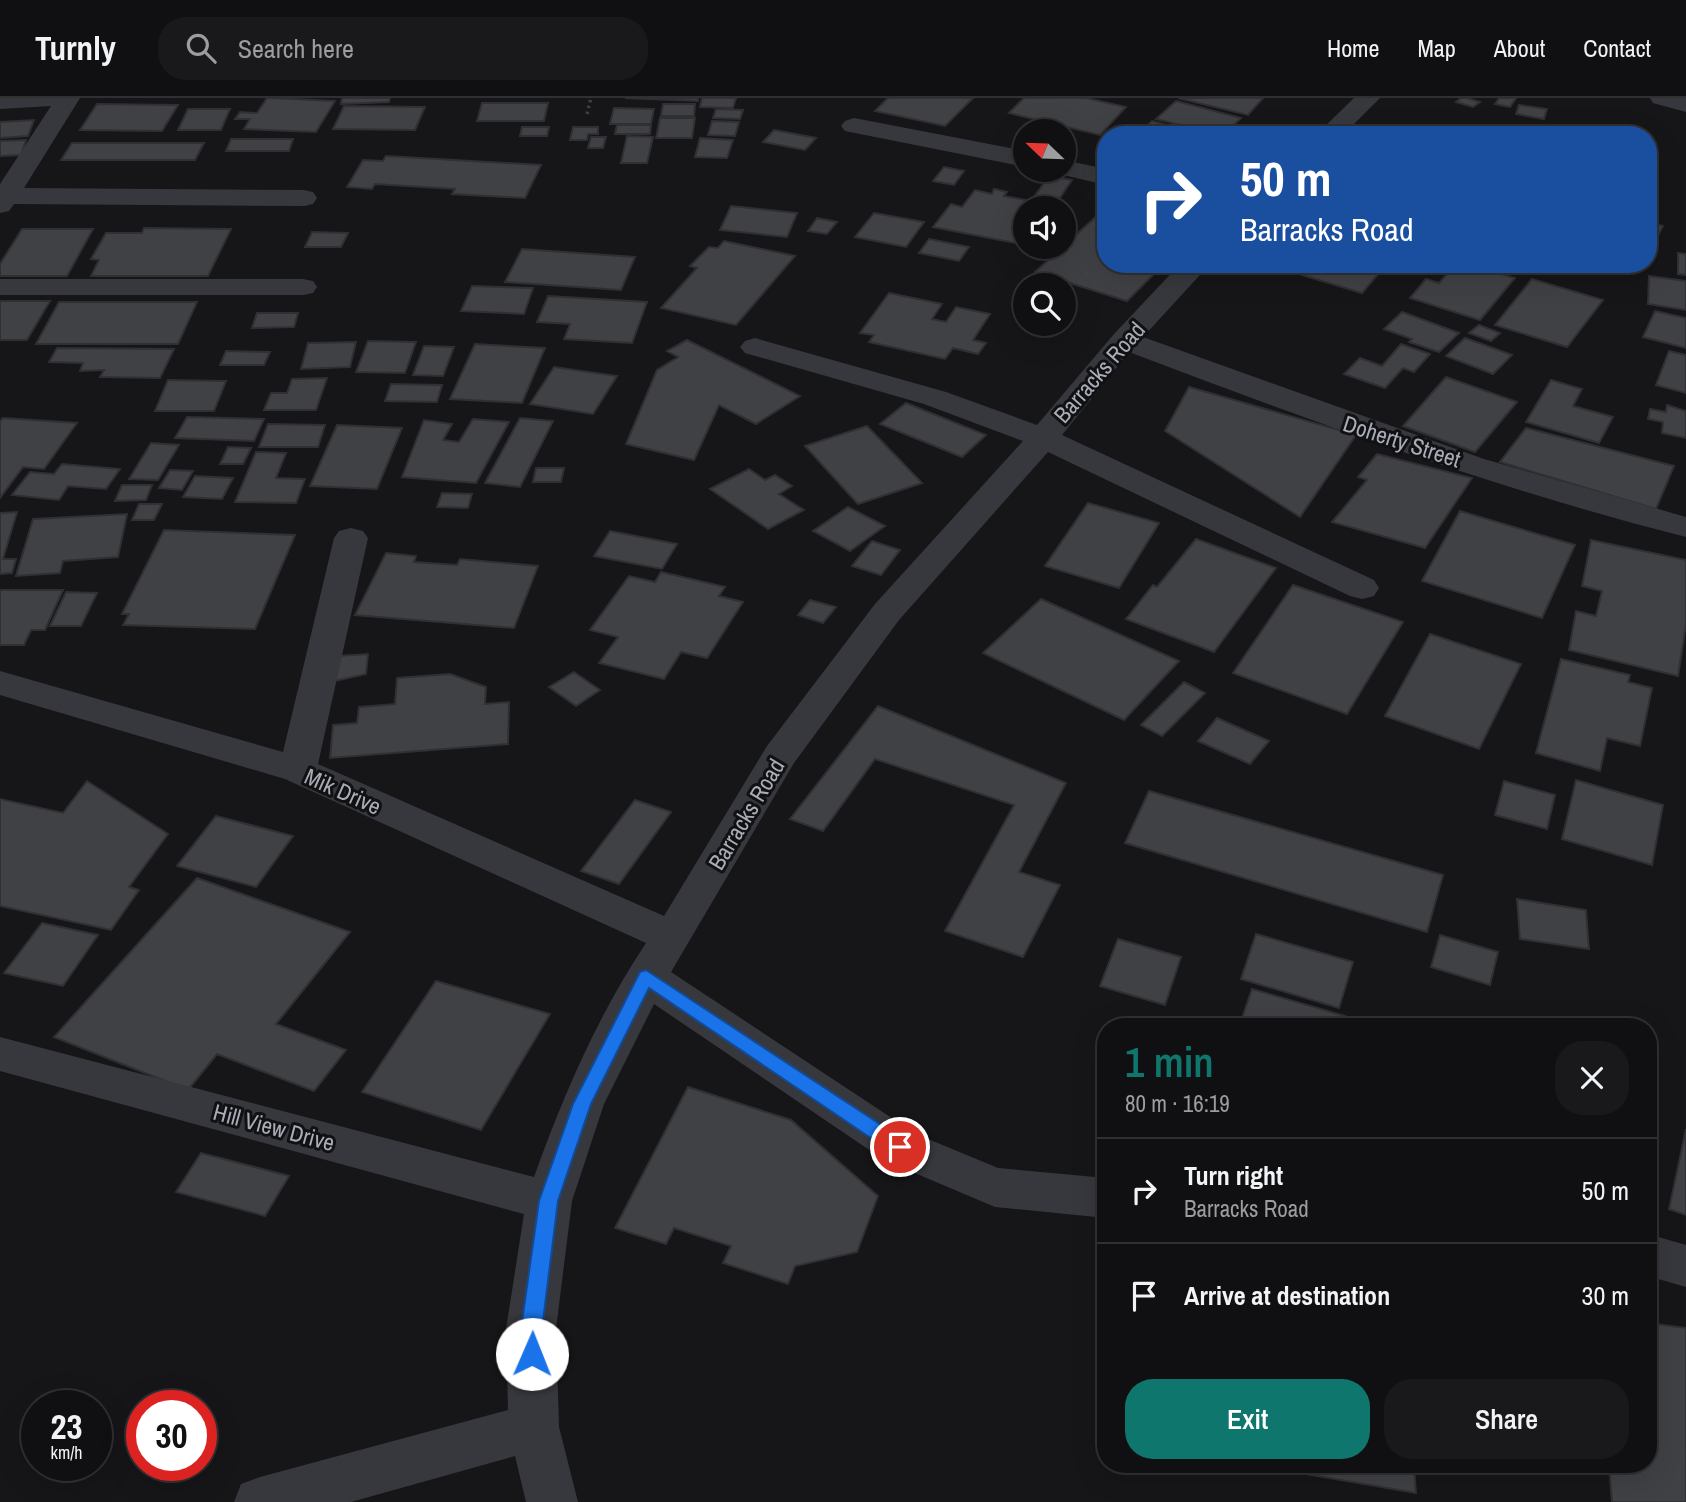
<!DOCTYPE html>
<meta charset="utf-8">
<style>
body{margin:0;font-family:"Archivo Narrow",sans-serif;background:#19191b;color:#f1f3f6;height:100vh;display:flex;flex-direction:column;font-size:26px;white-space:nowrap}
*{box-sizing:border-box;margin:0}
p{font-size:23px;color:#9c9d9f}
.icon{flex:none;width:38px;height:38px;fill:none;stroke:currentColor;stroke-width:2;stroke-linecap:round;stroke-linejoin:round}
.map{position:relative;flex:1;overflow:hidden}
.panel{position:absolute;left:1097px;top:920px;width:560px;height:455px;display:flex;flex-direction:column;background:#101012;border-radius:28px;box-shadow:0 7px 28px #0002,0 0 0 2px #303032}
.panel>*{flex:none}
.top-card{position:absolute;left:1097px;top:28px;width:560px;height:147px;border-radius:28px;box-shadow:0 7px 28px #0002,0 0 0 2px #303032;background:#1a4fa0;color:#fff;overflow:hidden}
.needle{width:46px;rotate:293deg}
.fabs{position:absolute;left:1013px;top:21px;display:grid;gap:14px}
.fabs a{display:grid;place-items:center;width:63px;height:63px;border-radius:50%;background:#101012;box-shadow:0 7px 28px #0002,0 0 0 2px #303032;font-size:35px}
.speed{position:absolute;left:21px;top:1292px;display:flex;gap:14px;font-size:35px;font-weight:700;text-align:center}
.speed>*{display:grid;place-content:center;width:91px;height:91px;border-radius:50%;background:#101012;box-shadow:0 7px 28px #0002,0 0 0 2px #303032;line-height:1}
.speed small{font-size:18px;font-weight:400}
.speed .limit{border:10px solid #d22;background:#fff;color:#111}
.pin{position:absolute;display:grid;place-items:center;width:60px;height:60px;color:#fff;margin:-30px;border:4px solid #fff;border-radius:50%;box-shadow:0 2px 7px #0007}
.me{position:absolute;width:77px;margin:-38px;rotate:1deg;stroke-linejoin:round;filter:drop-shadow(0 0 5px #0008)}
.turn{display:flex;align-items:center;gap:24px;height:147px;padding:0 28px;font-size:32px}
.turn .icon{width:91px;height:91px;stroke-width:2.5}
.turn b{display:block;font-size:49px;line-height:60px}
.round{display:grid;place-items:center;flex:none;width:74px;height:74px;border-radius:28px;background:#19191b}
.overview{display:flex;align-items:center;justify-content:space-between;height:119px;padding:0 28px}
h1{font-size:42px;font-weight:600;line-height:52px;color:#0f766e}
.button{display:flex;gap:14px;margin-top:auto;padding:14px 28px}
.button a{flex:1;height:80px;border-radius:28px;background:#0f766e;color:#fff;font-size:28px;font-weight:600;line-height:80px;text-align:center}
.button a+a{background:#19191b;color:#f1f3f6}
ul{padding:0;list-style:none}
li{display:flex;align-items:center;gap:21px;height:105px;padding:0 28px;border-top:2px solid #303032}
li div{flex:1}
li b{display:block;font-size:26px}
li em{font-style:normal}
header{display:flex;align-items:center;gap:42px;box-sizing:border-box;height:98px;padding:0 35px;background:#101012;border-bottom:2px solid #303032}
header strong{font-size:33px}
nav{display:flex;gap:38px;margin-inline-start:auto;font-size:24px}
.search{width:490px;height:63px;background:#19191b;display:flex;align-items:center;gap:18px;box-sizing:border-box;padding:0 24px;border-radius:28px;color:#9c9d9f;font-size:26px}
.map>svg:first-child{display:block}
.building{fill:#404145;stroke:#303034;stroke-width:2}
.lines{fill:none;stroke-linecap:round;stroke-linejoin:round}
.path{stroke:#3d3f44;stroke-width:3.5;stroke-dasharray:2.5 3.5;stroke-linecap:butt}
.minor{fill:#37383d;fill-rule:evenodd}
.route{fill:#1a73e8;stroke:#114b97;stroke-width:2}
.labels{text-anchor:middle;dominant-baseline:central;stroke-width:6;stroke-linejoin:round;paint-order:stroke}
.street-label{font-size:23px;fill:#a8adb8;stroke:#111113}
</style>
<header>
<strong>Turnly</strong>
<div class="search"><svg class="icon" aria-label="search" viewBox="0 0 24 24"><circle cx="10" cy="10" r="6"/><path d="M15 15l6 6"/></svg>Search here</div>
<nav><a>Home</a><a>Map</a><a>About</a><a>Contact</a></nav>
</header>
<div class="map">
<svg width="1686" height="1404" viewBox="0 0 1686 1404">
<rect width="100%" height="100%" fill="#161618"/>
<!-- building -->
<path class="building" d="M 267,0 L 271,0 L 335,3 L 316,34 L 244,31 L 250,21 L 235,21 L 240,14 L 257,15 Z
M 342,0 L 390,0 L 389,4 L 341,6 Z
M 625,0 L 698,0 L 698,3 Z
M 702,0 L 736,0 L 733,10 L 700,9 Z
M 888,0 L 973,0 L 945,28 L 875,13 Z
M 1024,0 L 1086,0 L 1126,9 L 1100,37 L 1009,15 Z
M 1178,0 L 1263,0 L 1248,17 Z
M 1461,0 L 1467,0 L 1480,4 L 1473,9 L 1456,4 Z
M 1499,0 L 1516,0 L 1510,9 L 1495,6 Z
M 1176,3 L 1241,20 L 1223,37 L 1156,21 Z
M 482,5 L 548,5 L 544,23 L 477,23 Z
M 97,6 L 178,7 L 162,33 L 80,32 Z
M 663,6 L 695,6 L 694,18 L 661,18 Z
M 1519,7 L 1547,11 L 1544,21 L 1516,16 Z
M 344,8 L 425,9 L 415,32 L 333,31 Z
M 614,10 L 654,11 L 651,26 L 610,26 Z
M 188,11 L 230,11 L 221,32 L 178,32 Z
M 716,11 L 743,12 L 740,21 L 713,20 Z
M 660,20 L 695,20 L 692,40 L 656,40 Z
M 34,22 L 28,38 L 0,40 L 0,24 Z
M 712,23 L 739,24 L 735,38 L 708,37 Z
M 1152,23 L 1203,37 L 1137,37 Z
M 617,27 L 651,27 L 650,36 L 615,36 Z
M 522,29 L 549,29 L 547,38 L 520,38 Z
M 573,29 L 598,29 L 598,36 L 588,36 L 587,42 L 570,42 Z
M 774,32 L 816,40 L 805,52 L 763,44 Z
M 627,38 L 653,39 L 647,65 L 621,65 Z
M 591,39 L 606,39 L 603,50 L 588,50 Z
M 700,40 L 733,42 L 727,60 L 695,59 Z
M 231,41 L 293,41 L 289,53 L 226,53 Z
M 26,42 L 21,57 L 0,58 L 0,43 Z
M 72,45 L 204,45 L 195,62 L 61,62 Z
M 386,58 L 541,67 L 525,100 L 452,96 L 455,91 L 375,86 L 372,91 L 347,89 L 363,62 L 383,63 Z
M 944,69 L 964,73 L 954,87 L 933,83 Z
M 1049,78 L 1072,82 L 1053,110 L 1026,110 L 1026,147 L 933,129 L 951,106 L 962,109 L 975,92 L 992,96 L 994,91 L 1007,94 L 1004,98 L 1031,103 Z
M 731,108 L 797,115 L 787,139 L 720,132 Z
M 1101,114 L 1106,115 L 1106,166 L 1164,166 L 1127,203 L 1035,174 Z
M 874,115 L 924,124 L 906,149 L 855,139 Z
M 817,120 L 837,124 L 827,136 L 808,133 Z
M 1648,125 L 1663,128 L 1648,156 Z
M 144,130 L 231,131 L 208,178 L 91,178 L 99,162 L 91,161 L 106,135 L 142,135 Z
M 22,131 L 93,131 L 67,178 L 0,178 L 0,166 Z
M 312,134 L 348,135 L 341,149 L 305,149 Z
M 929,141 L 969,149 L 959,163 L 919,155 Z
M 724,143 L 795,158 L 736,227 L 661,210 L 697,170 L 690,168 L 709,149 L 718,150 Z
M 522,151 L 635,159 L 621,192 L 505,184 Z
M 1678,155 L 1686,156 L 1686,177 L 1678,176 Z
M 1286,166 L 1387,166 L 1362,195 L 1282,171 Z
M 1456,166 L 1468,166 L 1515,180 L 1480,222 L 1410,200 L 1426,181 L 1439,185 Z
M 1649,178 L 1686,183 L 1686,212 L 1648,206 Z
M 1532,181 L 1603,202 L 1567,249 L 1495,227 Z
M 472,188 L 533,190 L 524,216 L 461,213 Z
M 889,195 L 942,206 L 932,221 L 946,224 L 956,209 L 990,216 L 973,242 L 986,245 L 978,256 L 953,250 L 945,261 L 869,244 L 874,237 L 860,235 Z
M 548,198 L 647,204 L 632,245 L 564,241 L 570,226 L 537,224 Z
M 0,203 L 50,203 L 27,242 L 0,242 Z
M 59,204 L 197,204 L 178,246 L 36,246 Z
M 1655,213 L 1686,220 L 1686,250 L 1643,239 Z
M 1402,214 L 1459,235 L 1439,254 L 1409,244 L 1412,241 L 1384,231 Z
M 257,215 L 298,215 L 294,229 L 252,230 Z
M 1479,227 L 1500,235 L 1491,243 L 1469,235 Z
M 1465,240 L 1512,257 L 1493,276 L 1446,258 Z
M 687,242 L 800,298 L 756,326 L 719,307 L 694,362 L 626,346 L 657,272 L 678,259 L 667,253 Z
M 368,243 L 416,244 L 405,275 L 356,274 Z
M 356,244 L 350,269 L 301,271 L 308,245 Z
M 475,246 L 545,250 L 522,305 L 450,301 Z
M 1401,246 L 1430,256 L 1414,274 L 1403,270 L 1385,290 L 1344,276 L 1360,260 L 1382,268 Z
M 424,248 L 454,249 L 443,278 L 413,277 Z
M 57,250 L 174,251 L 160,280 L 100,279 L 104,272 L 80,273 L 83,265 L 49,264 Z
M 226,253 L 270,254 L 264,267 L 220,267 Z
M 1669,253 L 1686,257 L 1686,295 L 1656,287 Z
M 554,269 L 617,278 L 593,316 L 530,306 Z
M 1446,279 L 1517,304 L 1475,354 L 1403,328 Z
M 327,280 L 316,312 L 264,312 L 271,295 L 287,295 L 292,281 Z
M 168,282 L 226,283 L 214,313 L 155,313 Z
M 1551,282 L 1582,291 L 1573,308 L 1613,319 L 1599,345 L 1526,324 Z
M 391,286 L 442,287 L 437,304 L 385,303 Z
M 1189,289 L 1356,337 L 1300,419 L 1165,333 Z
M 906,305 L 986,337 L 962,359 L 880,326 Z
M 1667,307 L 1686,313 L 1686,340 L 1662,335 L 1663,324 L 1648,321 L 1650,311 L 1666,314 Z
M 187,319 L 264,321 L 254,343 L 175,340 Z
M 3,320 L 77,325 L 44,371 L 23,369 L 0,400 L 0,323 Z
M 520,320 L 553,323 L 520,389 L 485,385 Z
M 473,321 L 509,324 L 476,385 L 402,379 L 424,322 L 452,326 L 443,342 L 459,344 Z
M 268,326 L 325,327 L 318,349 L 259,349 Z
M 337,327 L 402,330 L 377,391 L 310,388 Z
M 867,328 L 922,385 L 858,406 L 805,348 Z
M 1526,330 L 1674,368 L 1656,411 L 1500,364 Z
M 151,345 L 179,347 L 158,382 L 129,381 Z
M 228,349 L 251,350 L 243,366 L 220,366 Z
M 256,354 L 286,355 L 276,380 L 305,381 L 296,405 L 235,404 Z
M 1377,356 L 1472,380 L 1425,450 L 1332,424 L 1367,382 L 1358,379 Z
M 62,366 L 120,371 L 106,391 L 68,388 L 59,402 L 12,397 L 30,374 L 54,376 Z
M 536,370 L 564,370 L 561,384 L 533,384 Z
M 749,371 L 765,382 L 775,377 L 792,388 L 779,396 L 804,412 L 768,431 L 710,391 Z
M 170,372 L 193,373 L 182,392 L 159,390 Z
M 195,378 L 233,380 L 222,401 L 183,399 Z
M 122,387 L 152,387 L 146,402 L 115,403 Z
M 442,395 L 472,396 L 468,410 L 437,409 Z
M 1088,405 L 1159,425 L 1119,490 L 1045,468 Z
M 139,406 L 162,406 L 154,422 L 132,422 Z
M 848,409 L 885,428 L 850,453 L 813,433 Z
M 1460,413 L 1575,447 L 1542,520 L 1422,483 Z
M 17,414 L 3,461 L 16,461 L 12,475 L 0,476 L 0,415 Z
M 127,416 L 118,459 L 63,463 L 60,475 L 16,478 L 33,421 Z
M 164,432 L 295,437 L 255,531 L 123,527 L 129,516 L 122,516 Z
M 610,433 L 677,446 L 662,471 L 594,458 Z
M 1196,441 L 1276,470 L 1214,554 L 1126,521 L 1153,487 L 1157,489 Z
M 1591,442 L 1686,462 L 1686,526 L 1678,578 L 1569,552 L 1576,513 L 1596,518 L 1602,493 L 1582,488 Z
M 872,443 L 900,452 L 881,477 L 852,468 Z
M 386,455 L 416,458 L 414,464 L 457,467 L 460,461 L 538,468 L 514,530 L 355,517 Z
M 661,474 L 725,489 L 719,498 L 743,504 L 707,560 L 681,554 L 664,581 L 599,565 L 618,539 L 590,532 L 629,478 L 655,484 Z
M 1293,487 L 1403,524 L 1347,616 L 1233,575 Z
M 0,492 L 63,492 L 45,532 L 31,532 L 24,547 L 0,547 Z
M 66,494 L 97,495 L 81,528 L 50,528 Z
M 1041,501 L 1179,563 L 1124,622 L 983,555 Z
M 810,502 L 836,509 L 823,525 L 798,517 Z
M 1430,536 L 1521,566 L 1479,651 L 1385,618 Z
M 368,556 L 366,576 L 335,583 L 337,558 Z
M 1561,561 L 1630,577 L 1628,584 L 1652,590 L 1640,648 L 1607,640 L 1600,673 L 1536,655 Z
M 574,574 L 600,592 L 576,608 L 549,589 Z
M 450,576 L 486,589 L 485,606 L 509,604 L 508,646 L 330,660 L 333,627 L 357,625 L 359,609 L 395,606 L 397,580 Z
M 1184,584 L 1205,595 L 1162,638 L 1141,627 Z
M 878,608 L 1066,685 L 1019,774 L 1060,787 L 1023,859 L 945,833 L 1014,707 L 875,661 L 823,733 L 790,721 Z
M 1217,620 L 1269,643 L 1250,666 L 1198,643 Z
M 1576,682 L 1663,707 L 1652,767 L 1562,741 Z
M 87,683 L 168,736 L 129,789 L 139,792 L 111,832 L 0,808 L 0,701 L 63,715 Z
M 1504,683 L 1555,697 L 1547,731 L 1495,717 Z
M 1149,693 L 1443,777 L 1427,834 L 1125,745 Z
M 635,702 L 671,714 L 619,786 L 581,773 Z
M 216,718 L 293,738 L 256,789 L 177,768 Z
M 197,780 L 350,834 L 276,926 L 346,952 L 314,993 L 217,956 L 188,992 L 54,939 Z
M 1517,801 L 1586,812 L 1589,851 L 1520,841 Z
M 42,825 L 98,837 L 63,888 L 4,875 Z
M 1256,836 L 1353,864 L 1339,910 L 1241,881 Z
M 1440,837 L 1498,854 L 1490,887 L 1431,869 Z
M 1118,841 L 1181,859 L 1165,907 L 1100,888 Z
M 436,883 L 550,916 L 481,1032 L 362,994 Z
M 1252,891 L 1345,918 L 1342,929 L 1239,929 Z
M 688,989 L 791,1022 L 878,1098 L 857,1154 L 795,1168 L 788,1186 L 723,1165 L 731,1148 L 674,1130 L 666,1146 L 615,1130 Z
M 1686,1031 L 1686,1117 L 1669,1111 Z
M 201,1055 L 289,1078 L 265,1118 L 176,1094 Z
M 1648,1225 L 1686,1230 L 1686,1404 L 1612,1404 L 1609,1367 L 1648,1367 Z
M 1271,1367 L 1414,1367 L 1416,1395 L 1271,1370 Z"/>
<g class="lines">
<!-- path -->
<path class="path" d="M 587,16 L 591,0"/>
<!-- minor -->
<path class="minor" d="M 0,0 L 80,0 L 24,90 L 304,92 L 313,94 L 317,100 L 313,106 L 304,108 L 14,106 L 9,113 L 0,115 L 0,86 L 51,8 L 0,11 Z
M 1354,0 L 1380,0 L 1343,37 L 1316,37 Z
M 1650,0 L 1686,0 L 1686,14 L 1653,5 Z
M 854,20 L 1026,53 L 1026,69 L 845,33 L 841,28 L 845,23 Z
M 1064,62 L 1106,71 L 1106,87 L 1055,75 L 1052,72 L 1064,72 Z
M 1180,166 L 1210,166 L 1143,239 L 1484,361 L 1686,419 L 1686,439 C 1496,391 1313,324 1129,254 L 1062,337 L 1374,482 L 1379,490 L 1374,498 L 1362,501 L 1350,498 L 1048,354 L 899,522 L 794,665 L 671,874 L 916,1036 L 998,1070 L 1106,1080 L 1106,1120 L 995,1109 L 884,1062 L 654,906 L 604,1006 L 572,1103 L 556,1231 L 559,1329 L 578,1404 L 526,1404 L 515,1358 L 351,1404 L 234,1404 L 241,1386 L 260,1379 L 508,1312 L 506,1231 L 524,1116 L 0,973 L 0,939 L 534,1079 C 563,998 598,917 646,845 L 285,681 L 0,597 L 0,573 L 283,654 L 334,440 L 339,433 L 351,430 L 363,433 L 368,440 L 318,666 L 664,818 L 767,648 L 875,506 L 1023,343 L 924,306 L 745,255 L 740,249 L 745,243 L 755,240 L 765,243 L 946,294 L 1037,327 L 1114,236 Z
M 0,181 L 303,181 L 313,183 L 317,189 L 313,195 L 303,197 L 0,197 Z
M 1648,1136 L 1686,1147 L 1686,1189 L 1648,1178 Z"/>
</g>
<!-- route -->
<path class="route" d="M 646,872 L 907,1044 L 909,1049 L 907,1055 L 900,1057 L 893,1055 L 649,890 L 591,1006 L 558,1103 L 542,1231 L 542,1256 L 539,1262 L 532,1265 L 525,1262 L 522,1256 L 521,1231 L 539,1103 L 573,1006 L 640,874 Z"/>
<g class="labels">
<!-- street labels -->
<g class="street-label">
<text transform="translate(1099 274) rotate(-49)">Barracks Road</text>
<text transform="translate(1402 343) rotate(18)">Doherty Street</text>
<text transform="translate(343 693) rotate(24)">Mik Drive</text>
<text transform="translate(746 716) rotate(-59)">Barracks Road</text>
<text transform="translate(274 1029) rotate(15)">Hill View Drive</text>
</g>
</g>
</svg>
<div class="fabs">
<a><svg class="needle" viewBox="-14 -14 28 28"><path d="M0-13l5 13h-10z" fill="#e53935"/><path d="M0 13l5-13h-10z" fill="#9c9d9f"/></svg></a>
<a><svg class="icon" aria-label="sound" viewBox="0 0 24 24"><path d="M4 9h4l5-4v14l-5-4H4zM17 9q2 3 0 6"/></svg></a>
<a><svg class="icon" aria-label="search" viewBox="0 0 24 24"><circle cx="10" cy="10" r="6"/><path d="M15 15l6 6"/></svg></a>
</div>
<div class="speed"><div>23<small>km/h</small></div><div class="limit">30</div></div>
<div class="pin" style="left:900px;top:1049px;background:#d93025"><svg class="icon" aria-label="arrive" viewBox="0 0 24 24"><path d="M6 21V4h12l-3 4 3 4H6"/></svg></div>
<svg class="me" style="left:532px;top:1256px" viewBox="-20 -20 40 40"><circle r="19" fill="#fff"/><path d="M0-13L10 11 0 6-10 11z" fill="#1a73e8"/></svg>
<div class="top-card">
<div class="turn"><svg class="icon" aria-label="right" viewBox="0 0 24 24"><path d="M7 20v-9h11M14 6l5 5-5 5"/></svg><div><b>50 m</b>Barracks Road</div></div>
</div>
<section class="panel">
<div class="overview"><div><h1>1 min</h1><p>80 m · 16:19</p></div><a class="round"><svg class="icon" aria-label="close" viewBox="0 0 24 24"><path d="M6 6l12 12M18 6L6 18"/></svg></a></div>
<ul>
<li><svg class="icon" aria-label="right" viewBox="0 0 24 24"><path d="M7 20v-9h11M14 6l5 5-5 5"/></svg><div><b>Turn right</b><p>Barracks Road</p></div><em>50 m</em></li>
<li><svg class="icon" aria-label="arrive" viewBox="0 0 24 24"><path d="M6 21V4h12l-3 4 3 4H6"/></svg><div><b>Arrive at destination</b></div><em>30 m</em></li>
</ul>
<div class="button"><a>Exit</a><a>Share</a></div>
</section>
</div>
